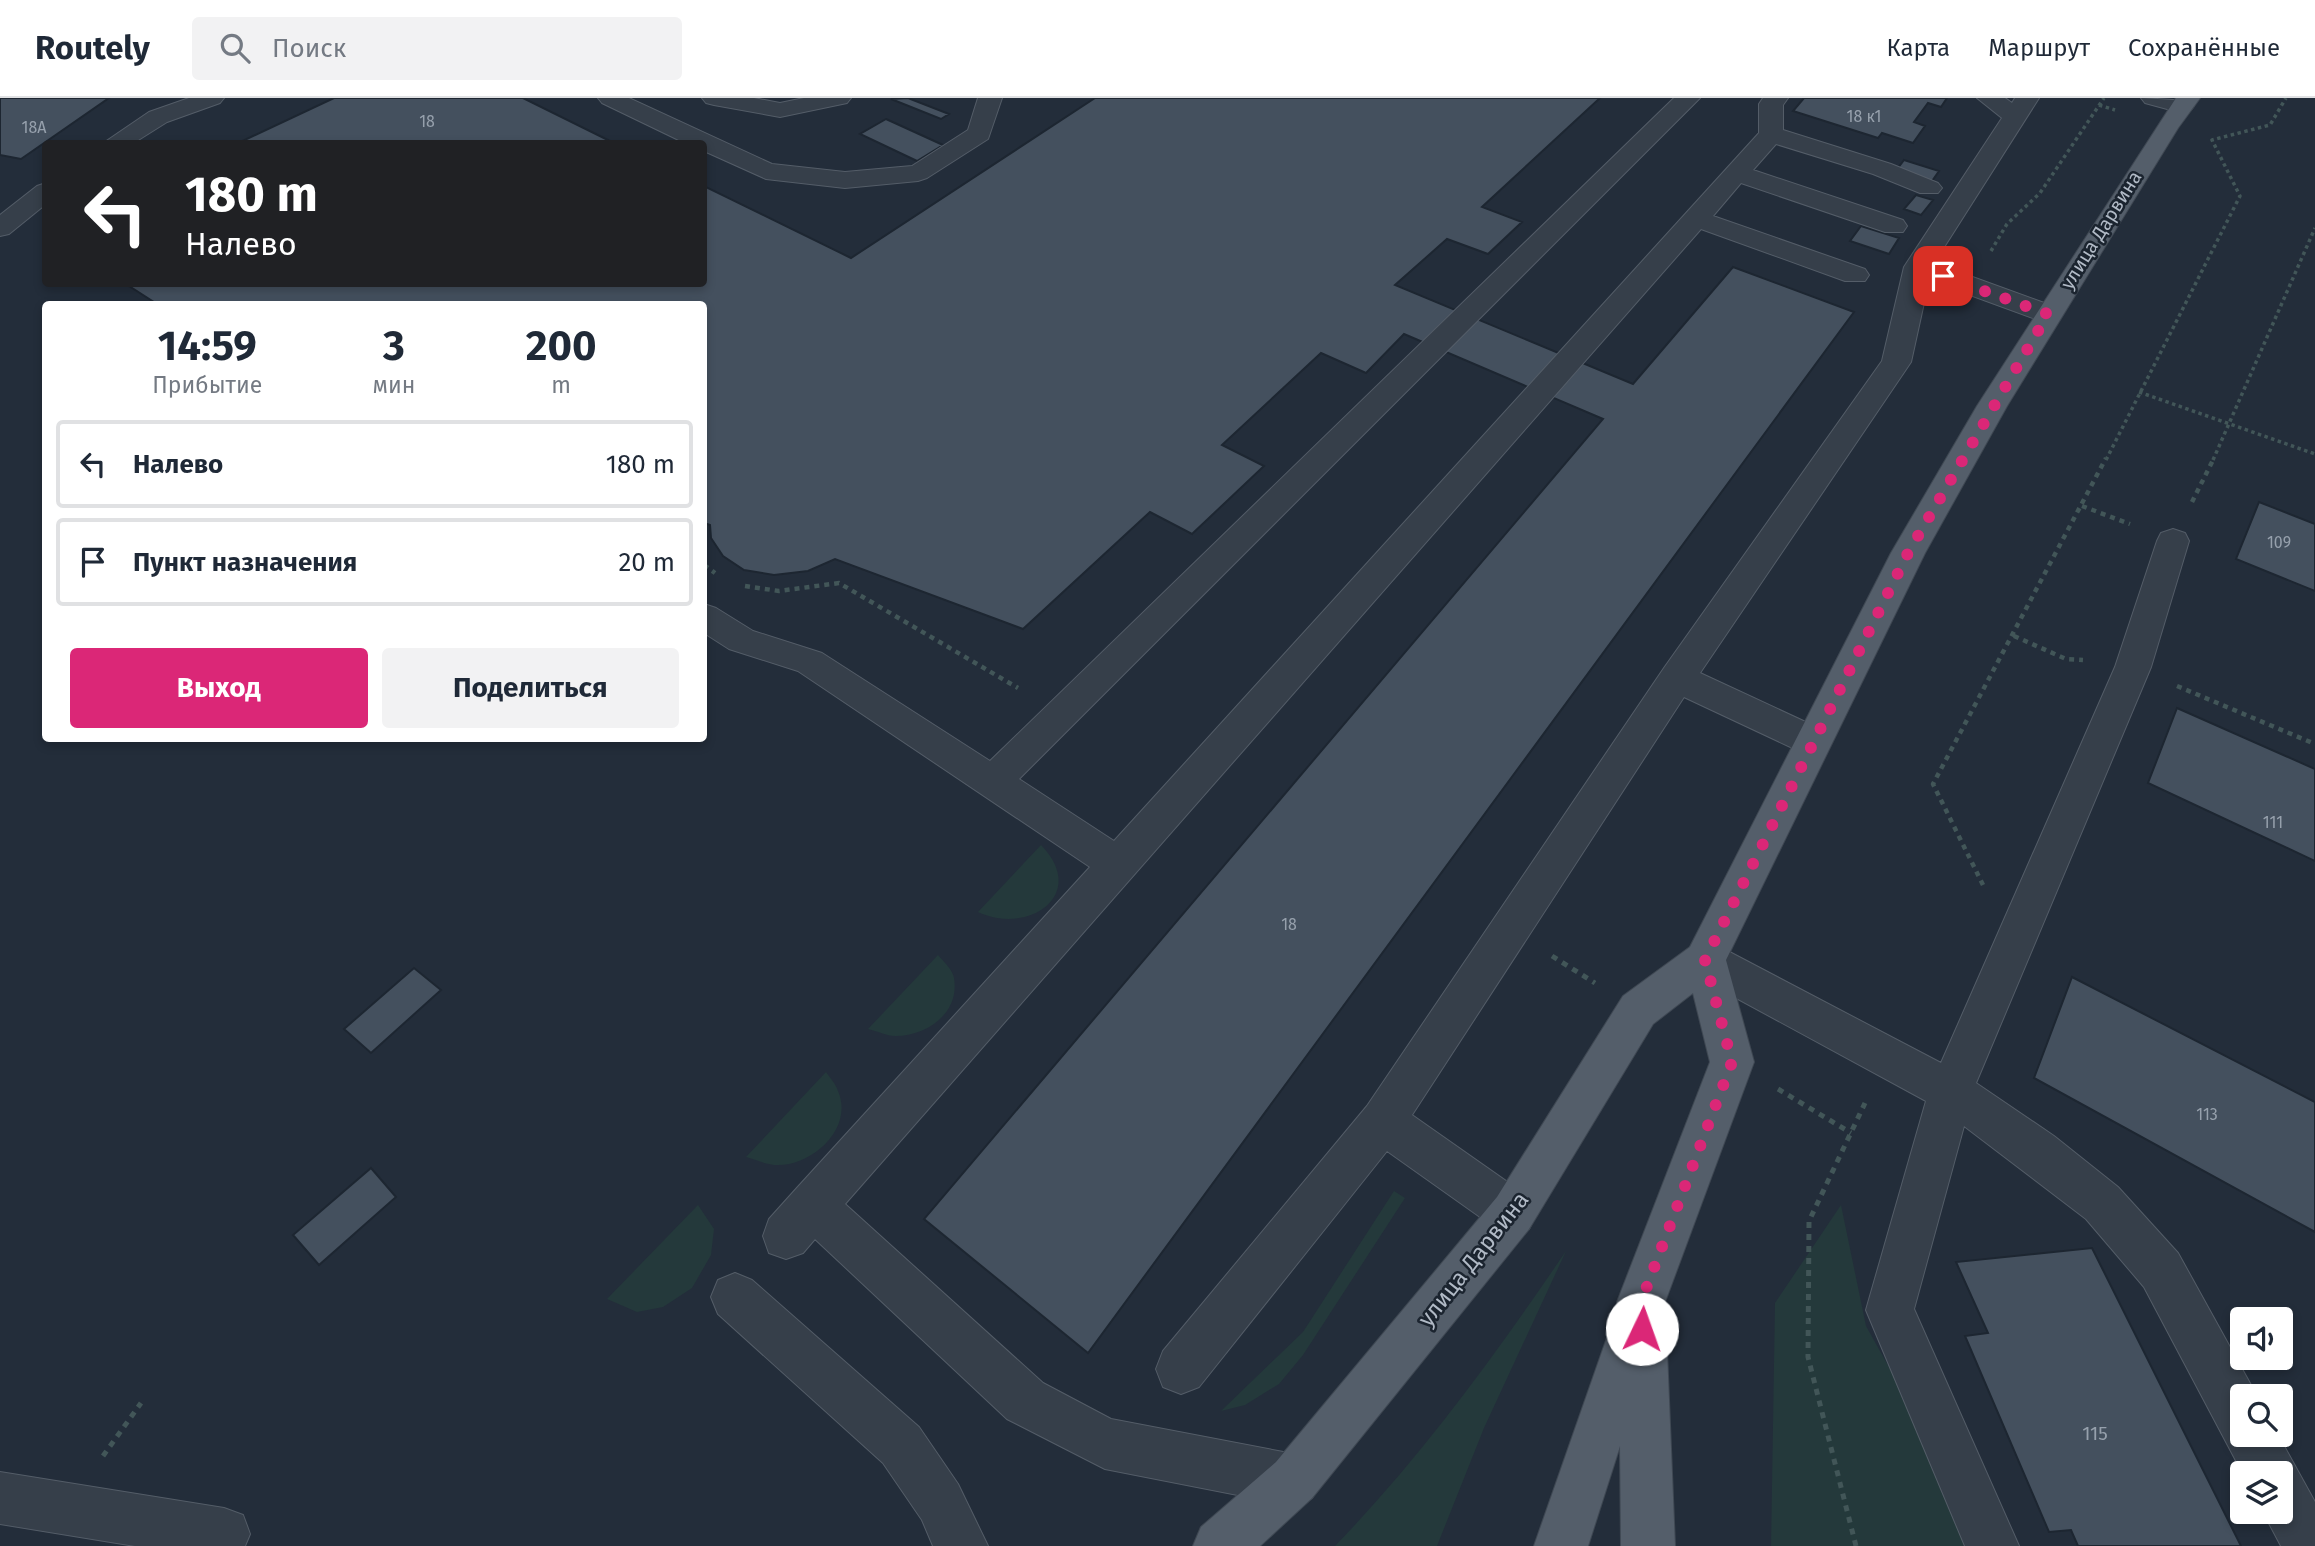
<!DOCTYPE html>
<html lang="ru">
<meta charset="utf-8">
<style>
body{margin:0;font-family:"Fira Sans",sans-serif;background:#f2f2f3;color:#1f2937;height:100vh;display:flex;flex-direction:column;font-size:26px;white-space:nowrap}
*{box-sizing:border-box;margin:0}
p{font-size:23px;color:#747a83}
.icon{flex:none;width:38px;height:38px;fill:none;stroke:currentColor;stroke-width:2;stroke-linecap:round;stroke-linejoin:round}
.map{position:relative;flex:1;overflow:hidden}
.drawer{position:absolute;left:42px;top:203px;width:665px;height:441px;display:flex;flex-direction:column;background:#fff;border-radius:7px;box-shadow:0 4px 10px #0003}
.drawer>*{flex:none}
.top-card{position:absolute;left:42px;top:42px;width:665px;height:147px;border-radius:7px;box-shadow:0 4px 10px #0003;background:#202124;color:#fff;overflow:hidden}
.tools{position:absolute;left:2230px;top:1209px;display:grid;gap:14px}
.tools a{display:grid;place-items:center;width:63px;height:63px;border-radius:7px;background:#fff;box-shadow:0 4px 10px #0003;font-size:35px}
.pin{position:absolute;display:grid;place-items:center;width:60px;height:60px;color:#fff;margin:-30px;border-radius:14px;box-shadow:0 4px 10px #0006}
.me{position:absolute;width:77px;margin:-38px;rotate:3deg;stroke-linejoin:round;filter:drop-shadow(0 0 5px #0008)}
.turn{display:flex;align-items:center;gap:24px;height:147px;padding:0 28px;font-size:32px}
.turn .icon{width:91px;height:91px;stroke-width:2.5}
.turn b{display:block;font-size:49px;line-height:60px}
.eta{display:flex;justify-content:space-evenly;align-items:center;height:119px;text-align:center}
.eta b{font-size:42px;font-weight:700;line-height:49px}
.primary-button{display:flex;gap:14px;margin-top:auto;padding:14px 28px}
.primary-button a{flex:1;height:80px;border-radius:7px;background:#db2777;color:#fff;font-size:28px;font-weight:700;line-height:80px;text-align:center}
.primary-button a+a{background:#f2f2f3;color:#1f2937}
ul{padding:0;list-style:none}
li{display:flex;align-items:center;gap:21px;height:88px;margin:0 14px 10px;padding:0 14px;border:4px solid #e0e1e3;border-radius:7px}
li div{flex:1}
li b{display:block;font-size:26px}
li em{font-style:normal}
header{display:flex;align-items:center;gap:42px;box-sizing:border-box;height:98px;padding:0 35px;background:#fff;border-bottom:2px solid #e0e1e3}
header strong{font-size:33px}
nav{display:flex;gap:38px;margin-inline-start:auto;font-size:24px}
.search{width:490px;height:63px;background:#f2f2f3;display:flex;align-items:center;gap:18px;box-sizing:border-box;padding:0 24px;border-radius:7px;color:#747a83;font-size:26px}
.map>svg:first-child{display:block}
.green{fill:#24393b}
.building{fill:#44505e;stroke:#1d2631;stroke-width:2}
.lines{fill:none;stroke-linecap:round;stroke-linejoin:round}
.minor-casing{stroke:#545d68;stroke-width:2}
.major-casing{stroke:#3f4853;stroke-width:2}
.path-far2{stroke:#425658;stroke-width:3.5;stroke-dasharray:3.5 3.5;stroke-linecap:butt}
.path-far1{stroke:#425658;stroke-width:4.5;stroke-dasharray:5 5;stroke-linecap:butt}
.path{stroke:#425658;stroke-width:5;stroke-dasharray:6 6;stroke-linecap:butt}
.minor{fill:#363f4a;fill-rule:evenodd}
.major{fill:#545e6a;fill-rule:evenodd}
.route{stroke:#db2777;stroke-width:12;stroke-dasharray:0 21.6}
.labels{text-anchor:middle;dominant-baseline:central;stroke-width:5;stroke-linejoin:round;paint-order:stroke}
.number-label{font-size:16px;fill:#96a0ac}
.street-label{font-size:19px;fill:#b1bac6;stroke:#1b242f}
.near-number-label{font-size:19px;fill:#96a0ac}
.near-street-label{font-size:23px;fill:#b1bac6;stroke:#1b242f}
</style>
<header>
<strong>Routely</strong>
<div class="search"><svg class="icon" aria-label="search" viewBox="0 0 24 24"><circle cx="10" cy="10" r="6"/><path d="M15 15l6 6"/></svg>Поиск</div>
<nav><a>Карта</a><a>Маршрут</a><a>Сохранённые</a></nav>
</header>
<div class="map">
<svg width="2315" height="1448" viewBox="0 0 2315 1448">
<rect width="100%" height="100%" fill="#232d3a"/>
<!-- green -->
<path class="green" d="M 1041,747 C 1089,796 1029,838 978,814 Z
M 938,857 C 943,863 953,872 954,880 C 960,915 927,938 895,938 C 887,938 877,933 868,931 Z
M 826,974 C 830,980 836,986 838,993 C 854,1030 813,1067 778,1067 C 768,1067 756,1062 746,1059 Z
M 1394,1093 L 1405,1100 L 1303,1257 L 1279,1286 L 1245,1307 L 1221,1313 L 1303,1234 Z
M 698,1107 L 714,1131 L 711,1157 L 692,1190 L 663,1209 L 637,1214 L 607,1201 Z
M 1841,1107 L 1866,1228 L 1989,1448 L 1771,1448 L 1775,1205 Z
M 1566,1153 L 1484,1330 L 1437,1448 L 1335,1448 C 1422,1358 1496,1256 1566,1153 Z"/>
<!-- building -->
<path class="building" d="M 0,0 L 109,0 L 21,61 L 0,57 Z
M 334,0 L 523,0 L 616,46 L 236,46 Z
M 908,0 L 949,16 L 941,21 L 891,1 Z
M 1095,0 L 1600,0 L 1482,109 L 1522,124 L 1488,156 L 1447,141 L 1395,187 L 1633,286 L 1733,169 L 1854,214 L 1088,1255 L 924,1121 L 1603,321 L 1404,236 L 1366,275 L 1321,255 L 1222,347 L 1264,368 L 1192,436 L 1150,414 L 1023,531 L 835,461 L 808,473 L 774,477 L 744,472 L 723,458 L 711,440 L 710,427 L 704,425 L 704,206 L 157,206 L 126,186 L 704,186 L 704,88 L 851,160 Z
M 1804,0 L 1947,0 L 1941,9 L 1928,5 L 1914,24 L 1925,28 L 1913,45 L 1882,35 L 1878,40 L 1793,13 Z
M 886,21 L 943,47 L 917,63 L 860,36 Z
M 1904,62 L 1939,73 L 1930,86 L 1895,74 Z
M 1916,97 L 1933,102 L 1921,117 L 1904,111 Z
M 1861,128 L 1899,140 L 1889,156 L 1850,143 Z
M 2259,404 L 2315,426 L 2315,493 L 2236,461 Z
M 2177,610 L 2315,671 L 2315,763 L 2148,685 Z
M 414,870 L 441,892 L 371,955 L 344,931 Z
M 2072,879 L 2315,1004 L 2315,1134 L 2034,980 Z
M 371,1070 L 396,1099 L 319,1167 L 293,1137 Z
M 2092,1150 L 2241,1448 L 2078,1448 L 2071,1432 L 2049,1434 L 1965,1238 L 1988,1235 L 1956,1164 Z"/>
<g class="lines">
<defs>
<path id="minor" d="M 189,0 L 224,0 L 220,5 L 167,24 L 132,46 L 102,46 L 149,14 Z
M 598,0 L 629,0 L 772,66 L 845,74 L 912,68 L 968,32 L 978,0 L 1002,0 L 988,41 L 927,80 L 918,83 L 845,90 L 766,81 L 704,53 L 704,46 L 687,46 L 602,5 Z
M 702,0 L 754,0 L 780,5 L 804,0 L 851,0 L 847,5 L 780,19 L 714,7 L 706,5 Z
M 1674,0 L 1700,0 L 1019,681 L 1114,743 L 1759,35 L 1759,6 L 1763,0 L 1788,0 L 1783,7 L 1783,32 L 1891,66 L 1938,85 L 1942,90 L 1938,95 L 1920,95 L 1873,76 L 1776,46 L 1753,72 L 1903,122 L 1907,128 L 1903,134 L 1885,134 L 1741,85 L 1713,118 L 1865,171 L 1869,177 L 1865,183 L 1845,183 L 1701,131 L 845,1106 L 1043,1285 L 1111,1321 L 1294,1356 L 1312,1364 L 1320,1382 L 1312,1400 L 1294,1408 L 1105,1371 L 1007,1321 L 815,1141 L 803,1155 L 786,1161 L 769,1155 L 763,1138 L 769,1121 L 796,1091 L 1090,769 L 798,573 L 729,551 L 704,535 L 704,506 L 716,510 L 753,533 L 822,555 L 990,663 Z
M 1977,0 L 2005,0 L 2012,5 L 2015,0 L 2039,0 L 1934,165 L 2058,210 L 2062,216 L 2058,222 L 2048,225 L 2038,222 L 1929,182 L 1911,264 L 1700,575 L 1825,633 L 1830,643 L 1825,653 L 1812,658 L 1799,653 L 1684,599 L 1412,1017 L 1529,1099 L 1536,1115 L 1529,1131 L 1513,1138 L 1497,1131 L 1387,1053 L 1199,1289 L 1181,1296 L 1163,1289 L 1156,1271 L 1163,1253 L 1367,1008 L 1664,570 L 1882,263 L 1904,169 L 2002,20 Z
M 2141,0 L 2190,3 L 2194,8 L 2190,13 L 2182,15 L 2145,5 Z
M 46,85 L 46,106 L 9,136 L 0,138 L 0,117 L 37,88 Z
M 2173,431 L 2185,435 L 2189,443 L 2151,569 L 1976,985 L 2054,1038 L 2118,1089 L 2178,1155 L 2257,1298 L 2242,1298 L 2242,1337 L 2278,1337 L 2315,1404 L 2315,1448 L 2281,1448 L 2263,1414 L 2280,1414 L 2280,1376 L 2243,1376 L 2144,1189 L 2086,1121 L 1964,1028 L 1914,1211 L 2019,1448 L 1965,1448 L 1866,1212 L 1926,1003 L 1690,875 L 1684,862 L 1690,849 L 1705,844 L 1720,849 L 1941,965 L 2115,569 L 2157,443 L 2161,435 Z
M 735,1175 L 752,1182 L 919,1329 L 958,1386 L 988,1448 L 933,1448 L 922,1422 L 883,1365 L 718,1216 L 711,1199 L 718,1182 Z
M 0,1374 L 224,1410 L 243,1417 L 250,1436 L 245,1448 L 135,1448 L 0,1426 Z"/>
<path id="major" d="M 2176,0 L 2200,0 L 2178,30 L 2007,308 L 1925,455 L 1726,862 L 1754,964 L 1665,1204 L 1675,1448 L 1621,1448 L 1620,1348 L 1588,1448 L 1534,1448 L 1617,1211 L 1617,1204 L 1710,964 L 1693,895 L 1653,926 L 1529,1131 L 1312,1400 L 1260,1448 L 1193,1448 L 1201,1429 L 1276,1364 L 1497,1099 L 1623,898 L 1690,849 L 1891,455 L 1977,308 Z"/>
</defs>
<!-- minor casing -->
<use href="#minor" class="minor-casing"/>
<!-- major casing -->
<use href="#major" class="major-casing"/>
<!-- path-far2 -->
<path class="path-far2" d="M 2099,7 L 2115,12
M 1991,153 L 2007,126 L 2040,95 L 2104,0
M 2139,294 L 2315,356
M 2106,362 L 2240,98 L 2212,42 L 2270,27 L 2286,0
M 2213,362 L 2315,130"/>
<!-- path-far1 -->
<path class="path-far1" d="M 2192,404 L 2214,360
M 2082,408 L 2130,426
M 704,467 L 715,475
M 745,488 L 779,493 L 839,485 L 1018,590
M 2014,538 L 2066,561 L 2083,562
M 2177,588 L 2315,646
M 1983,787 L 1933,686 L 2106,360"/>
<!-- path -->
<path class="path" d="M 1552,858 L 1595,885
M 1778,991 L 1851,1035
M 103,1358 L 141,1305
M 1856,1448 L 1808,1259 L 1809,1123 L 1865,1005"/>
<!-- minor -->
<use href="#minor" class="minor"/>
<!-- major -->
<use href="#major" class="major"/>
</g>
<g class="lines">
<!-- route -->
<path class="route" d="M 1642,1231 L 1641,1204 L 1732,964 L 1705,862 L 1908,455 L 2048,216 L 1943,178"/>
</g>
<g class="labels">
<!-- number labels -->
<g class="number-label">
<text x="1864" y="18">18 к1</text>
<text x="427" y="23">18</text>
<text x="34" y="29">18А</text>
<text x="2279" y="444">109</text>
<text x="2273" y="724">111</text>
<text x="1289" y="826">18</text>
<text x="2207" y="1016">113</text>
</g>
<!-- street labels -->
<g class="street-label">
<text transform="translate(2101 132) rotate(-58)">улица Дарвина</text>
</g>
<!-- near-number labels -->
<g class="near-number-label">
<text x="2095" y="1335">115</text>
</g>
<!-- near-street labels -->
<g class="near-street-label">
<text transform="translate(1473 1161) rotate(-52)">улица Дарвина</text>
</g>
</g>
</svg>
<div class="tools">
<a><svg class="icon" aria-label="sound" viewBox="0 0 24 24"><path d="M4 9h4l5-4v14l-5-4H4zM17 9q2 3 0 6"/></svg></a>
<a><svg class="icon" aria-label="search" viewBox="0 0 24 24"><circle cx="10" cy="10" r="6"/><path d="M15 15l6 6"/></svg></a>
<a><svg class="icon" aria-label="layers" viewBox="0 0 24 24"><path d="M12 4l9 5-9 5-9-5zM3 14l9 5 9-5"/></svg></a>
</div>
<div class="pin" style="left:1943px;top:178px;background:#d93025"><svg class="icon" aria-label="arrive" viewBox="0 0 24 24"><path d="M6 21V4h12l-3 4 3 4H6"/></svg></div>
<svg class="me" style="left:1642px;top:1231px" viewBox="-20 -20 40 40"><circle r="19" fill="#fff"/><path d="M0-13L10 11 0 6-10 11z" fill="#db2777"/></svg>
<div class="top-card">
<div class="turn"><svg class="icon" aria-label="left" viewBox="0 0 24 24"><path d="M17 20v-9H6M10 6l-5 5 5 5"/></svg><div><b>180 m</b>Налево</div></div>
</div>
<section class="drawer">
<div class="eta">
<div><b>14:59</b><p>Прибытие</p></div>
<div><b>3</b><p>мин</p></div>
<div><b>200</b><p>m</p></div>
</div>
<ul>
<li><svg class="icon" aria-label="left" viewBox="0 0 24 24"><path d="M17 20v-9H6M10 6l-5 5 5 5"/></svg><div><b>Налево</b></div><em>180 m</em></li>
<li><svg class="icon" aria-label="arrive" viewBox="0 0 24 24"><path d="M6 21V4h12l-3 4 3 4H6"/></svg><div><b>Пункт назначения</b></div><em>20 m</em></li>
</ul>
<div class="primary-button"><a>Выход</a><a>Поделиться</a></div>
</section>
</div>
